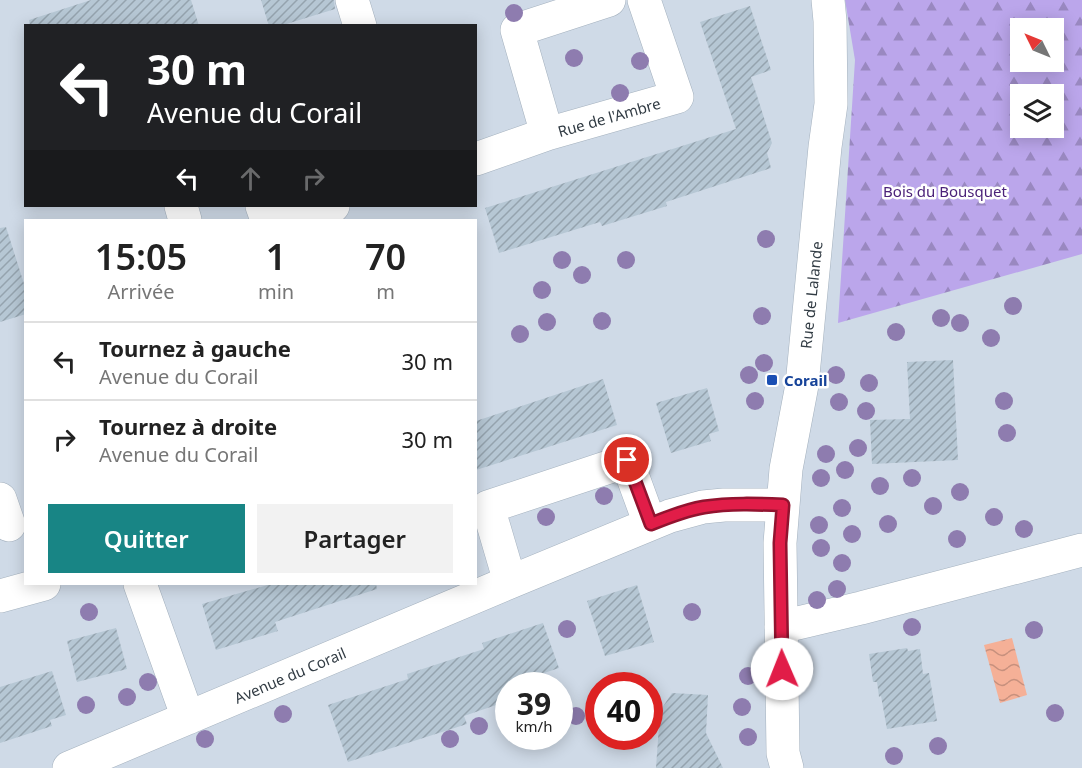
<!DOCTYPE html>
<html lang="fr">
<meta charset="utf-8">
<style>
body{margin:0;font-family:"Noto Sans",sans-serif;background:#f2f2f2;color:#222;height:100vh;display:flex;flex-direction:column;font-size:22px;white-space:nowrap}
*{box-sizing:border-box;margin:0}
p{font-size:20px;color:#767676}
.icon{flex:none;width:33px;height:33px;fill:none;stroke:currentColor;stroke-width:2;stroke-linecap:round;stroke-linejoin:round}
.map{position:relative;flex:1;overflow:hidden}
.drawer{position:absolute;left:24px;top:219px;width:453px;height:366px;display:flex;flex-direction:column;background:#fff;border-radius:0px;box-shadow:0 3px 15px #0003}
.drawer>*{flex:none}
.guide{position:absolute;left:24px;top:24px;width:453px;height:183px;border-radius:0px;box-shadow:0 3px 15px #0003;background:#202124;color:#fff;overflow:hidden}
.needle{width:39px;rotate:313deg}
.tools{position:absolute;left:1010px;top:18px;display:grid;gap:12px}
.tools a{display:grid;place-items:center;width:54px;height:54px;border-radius:0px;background:#fff;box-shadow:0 3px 15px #0003;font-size:30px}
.speed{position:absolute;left:495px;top:672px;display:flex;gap:12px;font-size:30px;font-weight:700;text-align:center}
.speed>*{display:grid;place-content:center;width:78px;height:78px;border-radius:50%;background:#fff;box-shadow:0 3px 15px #0003;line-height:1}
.speed small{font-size:15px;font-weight:400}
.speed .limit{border:9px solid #d22;background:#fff;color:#111}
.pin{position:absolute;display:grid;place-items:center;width:51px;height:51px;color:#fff;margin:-26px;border:3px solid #fff;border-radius:50%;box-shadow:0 2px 6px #0007}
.me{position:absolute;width:66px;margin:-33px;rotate:359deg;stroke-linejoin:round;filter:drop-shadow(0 0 4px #0008)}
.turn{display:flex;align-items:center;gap:21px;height:126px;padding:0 24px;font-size:27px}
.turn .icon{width:78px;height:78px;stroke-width:2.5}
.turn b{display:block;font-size:42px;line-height:51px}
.lanes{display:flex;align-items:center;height:57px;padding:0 24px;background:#0003;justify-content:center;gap:30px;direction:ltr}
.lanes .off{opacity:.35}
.eta{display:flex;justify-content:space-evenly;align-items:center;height:102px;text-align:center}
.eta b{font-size:36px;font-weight:600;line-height:42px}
.cta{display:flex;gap:12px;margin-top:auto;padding:12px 24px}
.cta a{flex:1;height:69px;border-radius:0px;background:#188585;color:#fff;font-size:24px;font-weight:600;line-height:69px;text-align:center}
.cta a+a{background:#f2f2f2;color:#222}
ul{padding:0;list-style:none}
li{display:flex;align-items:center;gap:18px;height:78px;padding:0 24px;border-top:2px solid #e0e0e0}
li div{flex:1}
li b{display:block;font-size:22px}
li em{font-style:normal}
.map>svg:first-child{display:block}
.residential{fill:#cfdae7;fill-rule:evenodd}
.forest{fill:url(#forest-firs);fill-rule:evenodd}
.water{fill:url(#water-waves)}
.building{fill:url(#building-hatch)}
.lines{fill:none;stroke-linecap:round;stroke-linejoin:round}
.minor-casing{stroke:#a4b1be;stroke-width:34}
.minor{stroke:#fff;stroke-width:33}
.tree{fill:#8e7caf}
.route-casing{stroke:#92132f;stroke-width:15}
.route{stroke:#e11d48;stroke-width:10}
.transit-dot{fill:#1a4fb4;stroke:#fff;stroke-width:2}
.labels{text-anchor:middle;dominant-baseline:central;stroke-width:5;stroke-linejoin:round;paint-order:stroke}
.street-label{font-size:15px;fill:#323c44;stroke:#fff}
.park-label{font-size:15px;fill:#4b2279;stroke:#fff}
.transit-label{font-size:15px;font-weight:bold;fill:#164399;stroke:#fff;text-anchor:start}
</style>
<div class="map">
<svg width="1082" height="768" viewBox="0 0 1082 768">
<defs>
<pattern id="forest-firs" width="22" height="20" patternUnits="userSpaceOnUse" patternTransform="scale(1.5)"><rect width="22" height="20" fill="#bba6eb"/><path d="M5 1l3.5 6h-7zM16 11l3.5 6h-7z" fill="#9988c0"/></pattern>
<pattern id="water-waves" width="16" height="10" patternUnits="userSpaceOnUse" patternTransform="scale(1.5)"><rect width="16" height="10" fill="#f5b097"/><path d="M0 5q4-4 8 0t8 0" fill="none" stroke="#c7907d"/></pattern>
<pattern id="building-hatch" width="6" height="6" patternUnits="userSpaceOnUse" patternTransform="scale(1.5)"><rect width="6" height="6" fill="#b6c7d4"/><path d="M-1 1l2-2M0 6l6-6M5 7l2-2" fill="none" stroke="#95a3ae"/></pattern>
</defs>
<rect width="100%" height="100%" fill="#e1e9f2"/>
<!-- residential -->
<path class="residential" d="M 0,0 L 1082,0 L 1082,768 L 0,768 ZM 26,26 L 476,26 L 476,206 L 26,206 ZM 1020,28 L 1053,28 L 1053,62 L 1020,62 ZM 1020,94 L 1053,94 L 1053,128 L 1020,128 ZM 26,220 L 476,220 L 476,584 L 26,584 ZM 508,686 L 560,686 L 560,736 L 508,736 ZM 598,686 L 650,686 L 650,736 L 598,736 Z"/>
<!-- forest -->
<path class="forest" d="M 845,0 L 1082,0 L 1082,254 L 838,323 L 855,60 ZM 1020,28 L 1053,28 L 1053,62 L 1020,62 ZM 1020,94 L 1053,94 L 1053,128 L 1020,128 Z"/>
<!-- water -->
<path class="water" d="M 1012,638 L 1027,695 L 1000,703 L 984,645 Z"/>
<!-- building -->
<path class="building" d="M 91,0 L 191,0 L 199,26 L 30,26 L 29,20 Z
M 261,0 L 334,0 L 335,9 L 280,26 L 269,26 Z
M 750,6 L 771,70 L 751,77 L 772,143 L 767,153 L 771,168 L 666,202 L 667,206 L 602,226 L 600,222 L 499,253 L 485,208 L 736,129 L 700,22 Z
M 6,227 L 26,290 L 26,314 L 0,322 L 0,228 Z
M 953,360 L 958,460 L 872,464 L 870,420 L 910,419 L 907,362 Z
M 603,379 L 617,425 L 476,470 L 476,421 Z
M 707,388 L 719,431 L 709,434 L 711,441 L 671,453 L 656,403 Z
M 271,584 L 376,584 L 377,589 L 275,622 L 278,631 L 216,650 L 202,604 Z
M 637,585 L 654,642 L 605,656 L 587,601 Z
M 543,623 L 559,668 L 508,685 L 508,701 L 464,716 L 467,724 L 348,762 L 328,705 L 408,679 L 407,674 L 484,649 L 482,643 Z
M 116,628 L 127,669 L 77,682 L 67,641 Z
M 907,648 L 908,651 L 920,649 L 923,674 L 929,673 L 937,721 L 887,729 L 881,696 L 879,697 L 877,682 L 873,682 L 869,654 Z
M 52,671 L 66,715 L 50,720 L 52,726 L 0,743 L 0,687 Z
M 672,693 L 708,695 L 706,733 L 723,768 L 656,768 L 660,711 Z"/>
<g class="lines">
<defs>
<path id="minor" d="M 352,0 L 360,26
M 547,134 L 517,30 L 609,0
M 476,159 L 547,134 L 677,97 L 644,0
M 181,206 L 185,220
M 262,206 L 267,220
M 286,220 L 333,206
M 0,499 L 9,525
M 510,582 L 488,507 L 627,461 L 650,524
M 140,584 L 188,718
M 0,596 L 44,584
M 781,627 L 861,608 L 1082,550
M 69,768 L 510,582 L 670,516 L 703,507 L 724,505 L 783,505
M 787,768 L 783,753 L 780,543 L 786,469 L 802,385 L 825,147 L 831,104 L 830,21 L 828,0"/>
</defs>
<!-- minor casing -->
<use href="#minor" class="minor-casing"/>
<!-- minor -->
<use href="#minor" class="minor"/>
</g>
<!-- trees -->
<g class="tree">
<circle cx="514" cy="13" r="9"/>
<circle cx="574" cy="58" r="9"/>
<circle cx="640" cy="61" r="9"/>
<circle cx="620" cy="93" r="9"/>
<circle cx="766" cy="239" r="9"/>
<circle cx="562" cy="260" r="9"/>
<circle cx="626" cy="260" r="9"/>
<circle cx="582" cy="275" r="9"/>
<circle cx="542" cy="290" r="9"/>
<circle cx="1013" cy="306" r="9"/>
<circle cx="762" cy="316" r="9"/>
<circle cx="941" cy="318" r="9"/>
<circle cx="602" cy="321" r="9"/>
<circle cx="547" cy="322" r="9"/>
<circle cx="960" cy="323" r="9"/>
<circle cx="896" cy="332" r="9"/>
<circle cx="520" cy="334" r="9"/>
<circle cx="991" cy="338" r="9"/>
<circle cx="764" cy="363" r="9"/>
<circle cx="749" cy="375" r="9"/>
<circle cx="836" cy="375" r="9"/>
<circle cx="869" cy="383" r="9"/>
<circle cx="755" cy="401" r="9"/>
<circle cx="1004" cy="401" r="9"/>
<circle cx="839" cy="402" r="9"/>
<circle cx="866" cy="411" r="9"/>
<circle cx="1007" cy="433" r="9"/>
<circle cx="858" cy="448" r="9"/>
<circle cx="826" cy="454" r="9"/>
<circle cx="845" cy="470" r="9"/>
<circle cx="821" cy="478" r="9"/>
<circle cx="912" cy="478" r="9"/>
<circle cx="880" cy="486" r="9"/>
<circle cx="960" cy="492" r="9"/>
<circle cx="604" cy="496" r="9"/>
<circle cx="933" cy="506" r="9"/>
<circle cx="842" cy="508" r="9"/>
<circle cx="546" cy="517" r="9"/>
<circle cx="994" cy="517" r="9"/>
<circle cx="888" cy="524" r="9"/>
<circle cx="819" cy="525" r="9"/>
<circle cx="1024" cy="529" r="9"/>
<circle cx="852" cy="534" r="9"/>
<circle cx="957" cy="539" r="9"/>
<circle cx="821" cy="548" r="9"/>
<circle cx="842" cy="563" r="9"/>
<circle cx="837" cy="589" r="9"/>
<circle cx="817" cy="600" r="9"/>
<circle cx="89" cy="612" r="9"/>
<circle cx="692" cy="612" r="9"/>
<circle cx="912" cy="627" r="9"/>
<circle cx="567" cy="629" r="9"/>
<circle cx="1034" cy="630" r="9"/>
<circle cx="748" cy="676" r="9"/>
<circle cx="148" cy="682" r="9"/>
<circle cx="127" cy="697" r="9"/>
<circle cx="86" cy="705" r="9"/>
<circle cx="742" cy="707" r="9"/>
<circle cx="1055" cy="713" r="9"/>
<circle cx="283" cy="714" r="9"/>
<circle cx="576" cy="716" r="9"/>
<circle cx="479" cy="726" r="9"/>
<circle cx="748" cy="737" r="9"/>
<circle cx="205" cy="739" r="9"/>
<circle cx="450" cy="739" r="9"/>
<circle cx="938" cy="746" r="9"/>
<circle cx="894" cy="756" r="9"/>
</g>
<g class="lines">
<defs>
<path id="route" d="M 627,460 L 651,524 C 668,517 686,510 704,507 C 730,503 757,504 783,505 L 780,543 L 782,669"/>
</defs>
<!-- route casing -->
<use href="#route" class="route-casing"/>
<!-- route -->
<use href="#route" class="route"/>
</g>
<!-- markers -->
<rect class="transit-dot" x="766" y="374" width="12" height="12" rx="3"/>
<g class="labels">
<!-- street labels -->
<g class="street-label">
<text transform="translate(609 117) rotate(-16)">Rue de l'Ambre</text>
<text transform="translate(811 295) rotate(-84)">Rue de Lalande</text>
<text transform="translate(290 675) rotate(-23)">Avenue du Corail</text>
</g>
<!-- park labels -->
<g class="park-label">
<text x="945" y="191">Bois du Bousquet</text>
</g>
<!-- transit labels -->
<g class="transit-label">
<text x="784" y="380">Corail</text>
</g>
</g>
</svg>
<div class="tools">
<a><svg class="needle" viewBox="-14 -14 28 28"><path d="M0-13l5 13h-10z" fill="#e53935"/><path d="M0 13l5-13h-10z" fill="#767676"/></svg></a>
<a><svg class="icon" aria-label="layers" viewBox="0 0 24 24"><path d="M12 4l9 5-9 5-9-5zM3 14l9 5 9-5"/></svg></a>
</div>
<div class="speed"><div>39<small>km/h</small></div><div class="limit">40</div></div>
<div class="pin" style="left:627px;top:460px;background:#d93025"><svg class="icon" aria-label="arrive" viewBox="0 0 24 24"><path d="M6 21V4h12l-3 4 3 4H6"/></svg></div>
<svg class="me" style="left:782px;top:669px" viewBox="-20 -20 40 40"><circle r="19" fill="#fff"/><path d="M0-13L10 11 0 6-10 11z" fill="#e11d48"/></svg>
<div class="guide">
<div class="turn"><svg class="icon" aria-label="left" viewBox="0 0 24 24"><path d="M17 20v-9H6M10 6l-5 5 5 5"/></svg><div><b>30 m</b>Avenue du Corail</div></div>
<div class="lanes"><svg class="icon" aria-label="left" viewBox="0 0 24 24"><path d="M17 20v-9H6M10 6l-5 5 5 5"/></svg><svg class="icon off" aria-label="ahead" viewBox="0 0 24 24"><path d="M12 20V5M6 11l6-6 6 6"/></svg><svg class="icon off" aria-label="right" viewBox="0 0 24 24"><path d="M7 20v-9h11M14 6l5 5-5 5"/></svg></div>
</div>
<section class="drawer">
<div class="eta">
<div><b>15:05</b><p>Arrivée</p></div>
<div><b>1</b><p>min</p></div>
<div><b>70</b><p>m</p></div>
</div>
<ul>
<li><svg class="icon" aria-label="left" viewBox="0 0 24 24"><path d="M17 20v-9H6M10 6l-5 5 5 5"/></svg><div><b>Tournez à gauche</b><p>Avenue du Corail</p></div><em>30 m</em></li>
<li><svg class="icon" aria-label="right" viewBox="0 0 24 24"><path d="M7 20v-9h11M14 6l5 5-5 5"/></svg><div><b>Tournez à droite</b><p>Avenue du Corail</p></div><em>30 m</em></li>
</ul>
<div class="cta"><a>Quitter</a><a>Partager</a></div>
</section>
</div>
